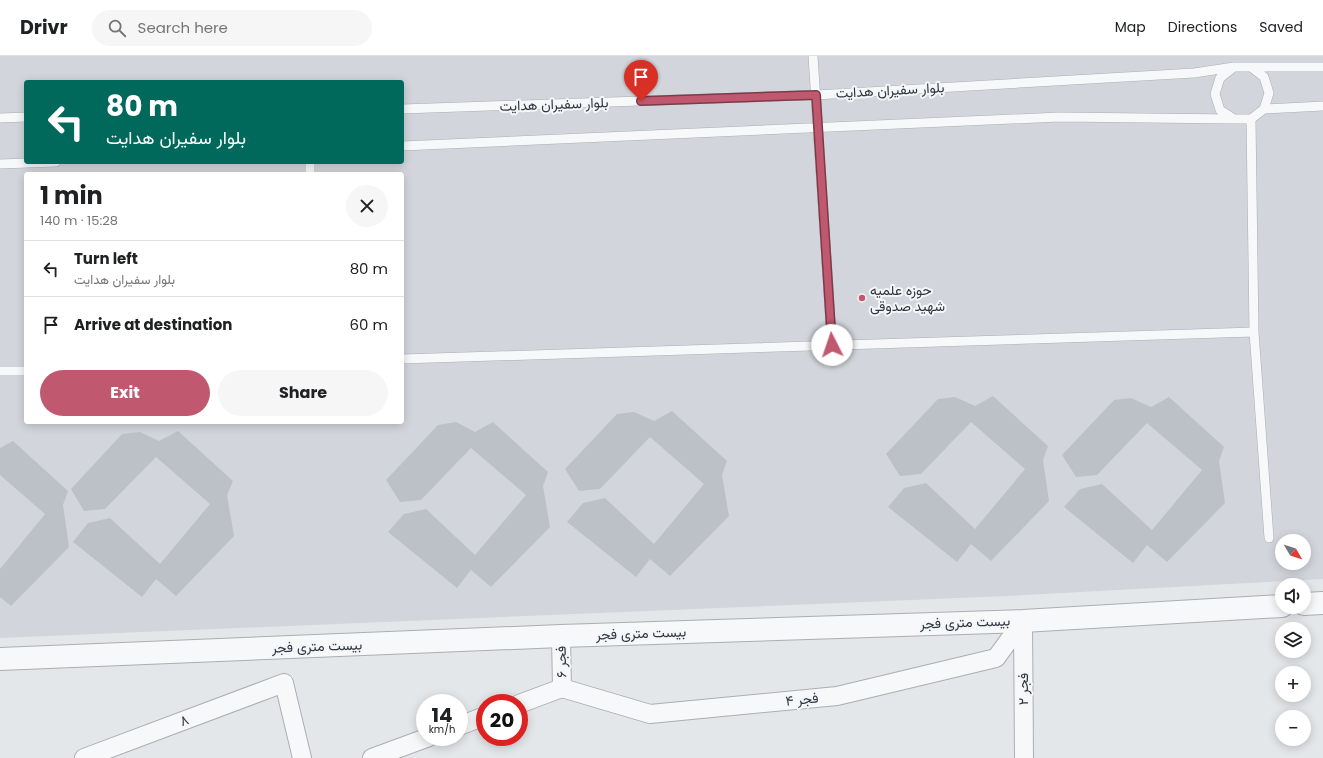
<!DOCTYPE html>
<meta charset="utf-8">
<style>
body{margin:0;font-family:Poppins,Vazirmatn,sans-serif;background:#f6f6f6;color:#202124;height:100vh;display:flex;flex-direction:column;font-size:15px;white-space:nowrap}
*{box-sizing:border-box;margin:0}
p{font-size:13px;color:#757577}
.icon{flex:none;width:22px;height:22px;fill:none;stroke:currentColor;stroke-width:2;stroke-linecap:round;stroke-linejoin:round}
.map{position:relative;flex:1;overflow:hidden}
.side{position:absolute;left:24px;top:116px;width:380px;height:252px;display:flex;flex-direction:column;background:#fff;border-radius:4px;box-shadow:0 2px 10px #0003}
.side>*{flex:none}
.banner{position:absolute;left:24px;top:24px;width:380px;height:84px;border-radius:4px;box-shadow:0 2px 10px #0003;background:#00695c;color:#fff;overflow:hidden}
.needle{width:26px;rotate:129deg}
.tools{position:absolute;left:1275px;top:478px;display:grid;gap:8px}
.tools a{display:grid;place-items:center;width:36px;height:36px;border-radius:50%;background:#fff;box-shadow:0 2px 10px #0003;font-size:20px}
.speed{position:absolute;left:416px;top:638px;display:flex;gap:8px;font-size:20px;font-weight:700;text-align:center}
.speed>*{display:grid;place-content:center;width:52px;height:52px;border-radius:50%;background:#fff;box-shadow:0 2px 10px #0003;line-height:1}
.speed small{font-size:10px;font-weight:400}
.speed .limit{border:6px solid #d22;background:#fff;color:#111}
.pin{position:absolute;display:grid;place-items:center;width:34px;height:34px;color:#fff;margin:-41px -17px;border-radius:50% 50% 50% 0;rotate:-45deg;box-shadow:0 0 4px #0007}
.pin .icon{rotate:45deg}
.me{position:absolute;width:44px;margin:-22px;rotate:356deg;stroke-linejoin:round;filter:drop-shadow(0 0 3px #0008)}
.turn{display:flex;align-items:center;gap:14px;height:84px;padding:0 16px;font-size:18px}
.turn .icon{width:52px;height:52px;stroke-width:2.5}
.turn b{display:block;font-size:28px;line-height:34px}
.round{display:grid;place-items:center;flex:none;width:42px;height:42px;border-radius:21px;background:#f6f6f6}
.overview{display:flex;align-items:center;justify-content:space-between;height:68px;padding:0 16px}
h1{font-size:24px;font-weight:700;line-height:30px}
.button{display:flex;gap:8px;margin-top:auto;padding:8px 16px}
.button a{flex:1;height:46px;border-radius:24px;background:#c05970;color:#fff;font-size:16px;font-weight:700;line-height:46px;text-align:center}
.button a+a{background:#f6f6f6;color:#202124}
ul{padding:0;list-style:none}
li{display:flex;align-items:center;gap:12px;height:56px;padding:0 16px;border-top:1px solid #e0e0e0}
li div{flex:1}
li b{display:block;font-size:15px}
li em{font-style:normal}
header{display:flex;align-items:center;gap:24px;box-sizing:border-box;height:56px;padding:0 20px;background:#fff;border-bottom:1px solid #e0e0e0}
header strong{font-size:19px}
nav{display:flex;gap:22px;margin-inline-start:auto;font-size:14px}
.search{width:280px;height:36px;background:#f6f6f6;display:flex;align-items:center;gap:10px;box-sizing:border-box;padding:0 14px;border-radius:22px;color:#757577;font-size:15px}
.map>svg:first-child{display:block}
.built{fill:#d2d6dc;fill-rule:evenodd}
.building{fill:#bcc1c7}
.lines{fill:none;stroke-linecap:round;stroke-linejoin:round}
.service-casing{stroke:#aaaeb4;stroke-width:10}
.minor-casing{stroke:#aaaeb4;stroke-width:20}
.tertiary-casing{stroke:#aaaeb4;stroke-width:24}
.service{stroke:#f6f8f9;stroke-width:9}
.minor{stroke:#f6f8f9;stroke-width:18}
.tertiary{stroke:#f6f8f9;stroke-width:22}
.route-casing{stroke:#7d3a49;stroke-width:10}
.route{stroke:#c05970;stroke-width:7}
.poi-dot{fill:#c05970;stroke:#f4f6f8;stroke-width:1.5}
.labels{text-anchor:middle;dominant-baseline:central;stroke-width:4;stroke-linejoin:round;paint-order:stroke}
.street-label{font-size:14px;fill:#2e3641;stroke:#f4f6f8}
.poi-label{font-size:14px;fill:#2e3641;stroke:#f4f6f8;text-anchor:start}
</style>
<header>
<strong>Drivr</strong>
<div class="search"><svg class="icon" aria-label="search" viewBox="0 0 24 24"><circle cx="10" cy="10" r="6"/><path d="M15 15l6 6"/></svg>Search here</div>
<nav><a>Map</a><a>Directions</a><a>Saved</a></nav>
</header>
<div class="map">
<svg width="1323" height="702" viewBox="0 0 1323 702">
<rect width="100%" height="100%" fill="#e4e7ea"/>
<!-- built -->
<path class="built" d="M 0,0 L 1323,0 L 1323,523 L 1007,540 L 0,582 ZM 26,26 L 402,26 L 402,106 L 26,106 ZM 26,118 L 402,118 L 402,366 L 26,366 ZM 1282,485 L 1304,485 L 1304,507 L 1282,507 Z"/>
<!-- building -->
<path class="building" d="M 993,340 L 1048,390 L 1043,404 L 1049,445 L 991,505 L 971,488 L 957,506 L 888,451 L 904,432 L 926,427 L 975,473 L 1025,413 L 971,366 L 921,418 L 900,420 L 886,398 L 938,343 L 955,341 L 975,350 Z
M 1169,341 L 1224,391 L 1219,405 L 1225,447 L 1167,506 L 1147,489 L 1133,507 L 1064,451 L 1080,433 L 1102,428 L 1152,474 L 1202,414 L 1147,367 L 1097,419 L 1076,421 L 1062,399 L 1114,344 L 1131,342 L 1151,351 Z
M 672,355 L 727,405 L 722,419 L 729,460 L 670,520 L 650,503 L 636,521 L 567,466 L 583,447 L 605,442 L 654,488 L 704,428 L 650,381 L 600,433 L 579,435 L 565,413 L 617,358 L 634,356 L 654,365 Z
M 456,366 L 475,376 L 493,366 L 548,416 L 543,430 L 550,471 L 491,531 L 471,514 L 457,532 L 388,476 L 404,458 L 426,453 L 475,499 L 526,439 L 471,392 L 421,444 L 400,446 L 386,424 L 438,369 Z
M 178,375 L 233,425 L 227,439 L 234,480 L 176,540 L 156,523 L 142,541 L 73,486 L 88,467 L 110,462 L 160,508 L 210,448 L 156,401 L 105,453 L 84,455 L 71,433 L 122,378 L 140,376 L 159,385 Z
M 13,385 L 68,435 L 63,449 L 69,491 L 11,550 L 0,541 L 0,513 L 45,458 L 0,419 L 0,392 Z"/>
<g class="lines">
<defs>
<path id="service" d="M 813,0 L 832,289
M 1234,11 L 1251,11 L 1264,21 L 1269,37 L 1264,53 L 1251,63 L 1234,63 L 1220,54 L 1215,38 L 1220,22 Z
M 1251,11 L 1323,11
M 402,53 L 816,39 L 1194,17 L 1234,11
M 1264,53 L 1323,50
M 0,62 L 26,61
M 1251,63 L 1254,276 L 1269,482
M 402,90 L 1059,61 L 1234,63
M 310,106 L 310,118
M 0,108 L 56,106
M 402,303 L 1254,276
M 0,315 L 26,315"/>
<path id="minor" d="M 1023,565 L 1024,702
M 561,580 L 562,632
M 562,632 L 650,658 L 837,640 L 996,602 L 1023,565
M 519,648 L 562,632
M 459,670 L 485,660
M 84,702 L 284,627 L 302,702
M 372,702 L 429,681"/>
<path id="tertiary" d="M 1304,548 L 1323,547
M 0,603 L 561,580 L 1023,565 L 1282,550"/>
</defs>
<!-- service casing -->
<use href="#service" class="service-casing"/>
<!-- minor casing -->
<use href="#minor" class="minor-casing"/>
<!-- tertiary casing -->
<use href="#tertiary" class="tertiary-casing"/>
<!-- service -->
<use href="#service" class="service"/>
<!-- minor -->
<use href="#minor" class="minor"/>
<!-- tertiary -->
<use href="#tertiary" class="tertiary"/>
</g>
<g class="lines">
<defs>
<path id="route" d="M 641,45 L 816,39 L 832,289"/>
</defs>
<!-- route casing -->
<use href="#route" class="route-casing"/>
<!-- route -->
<use href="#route" class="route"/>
</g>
<!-- markers -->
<circle class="poi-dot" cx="862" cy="242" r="4"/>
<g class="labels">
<!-- street labels -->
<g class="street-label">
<text transform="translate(890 34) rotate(-3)">بلوار سفیران هدایت</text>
<text transform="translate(554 48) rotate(-2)">بلوار سفیران هدایت</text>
<text transform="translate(965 566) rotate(-2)">بیست متری فجر</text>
<text transform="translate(641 577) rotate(-2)">بیست متری فجر</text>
<text transform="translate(317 590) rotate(-2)">بیست متری فجر</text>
<text transform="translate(561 606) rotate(-91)">فجر ۶</text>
<text transform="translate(1023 633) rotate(-90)">فجر ۲</text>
<text transform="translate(802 643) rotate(-6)">فجر ۴</text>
<text transform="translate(184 664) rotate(-21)">۸</text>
</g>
<!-- poi labels -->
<g class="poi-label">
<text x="870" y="234">حوزه علمیه<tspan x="870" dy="16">شهید صدوقی</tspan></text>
</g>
</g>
</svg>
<div class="tools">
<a><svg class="needle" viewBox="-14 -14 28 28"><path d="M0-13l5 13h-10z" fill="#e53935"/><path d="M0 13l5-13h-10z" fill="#757577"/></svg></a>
<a><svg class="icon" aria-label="sound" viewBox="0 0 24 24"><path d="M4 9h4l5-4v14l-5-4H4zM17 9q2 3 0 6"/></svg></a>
<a><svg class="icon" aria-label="layers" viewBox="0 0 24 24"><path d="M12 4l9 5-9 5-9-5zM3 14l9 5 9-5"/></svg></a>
<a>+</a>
<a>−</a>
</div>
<div class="speed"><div>14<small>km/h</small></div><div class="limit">20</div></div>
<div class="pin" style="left:641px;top:45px;background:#d93025"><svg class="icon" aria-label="arrive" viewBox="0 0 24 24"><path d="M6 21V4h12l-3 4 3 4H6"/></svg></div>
<svg class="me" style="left:832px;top:289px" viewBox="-20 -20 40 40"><circle r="19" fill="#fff"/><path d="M0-13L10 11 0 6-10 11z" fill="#c05970"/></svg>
<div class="banner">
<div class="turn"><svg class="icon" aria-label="left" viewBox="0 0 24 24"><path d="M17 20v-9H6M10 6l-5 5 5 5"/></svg><div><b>80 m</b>بلوار سفیران هدایت</div></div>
</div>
<section class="side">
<div class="overview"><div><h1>1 min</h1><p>140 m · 15:28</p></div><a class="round"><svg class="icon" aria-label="close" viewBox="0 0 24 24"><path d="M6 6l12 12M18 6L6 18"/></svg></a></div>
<ul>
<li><svg class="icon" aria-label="left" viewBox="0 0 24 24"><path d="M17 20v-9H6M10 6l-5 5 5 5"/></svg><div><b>Turn left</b><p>بلوار سفیران هدایت</p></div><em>80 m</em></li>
<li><svg class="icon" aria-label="arrive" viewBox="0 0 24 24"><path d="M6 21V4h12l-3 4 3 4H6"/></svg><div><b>Arrive at destination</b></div><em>60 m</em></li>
</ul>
<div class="button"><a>Exit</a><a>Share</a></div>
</section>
</div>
